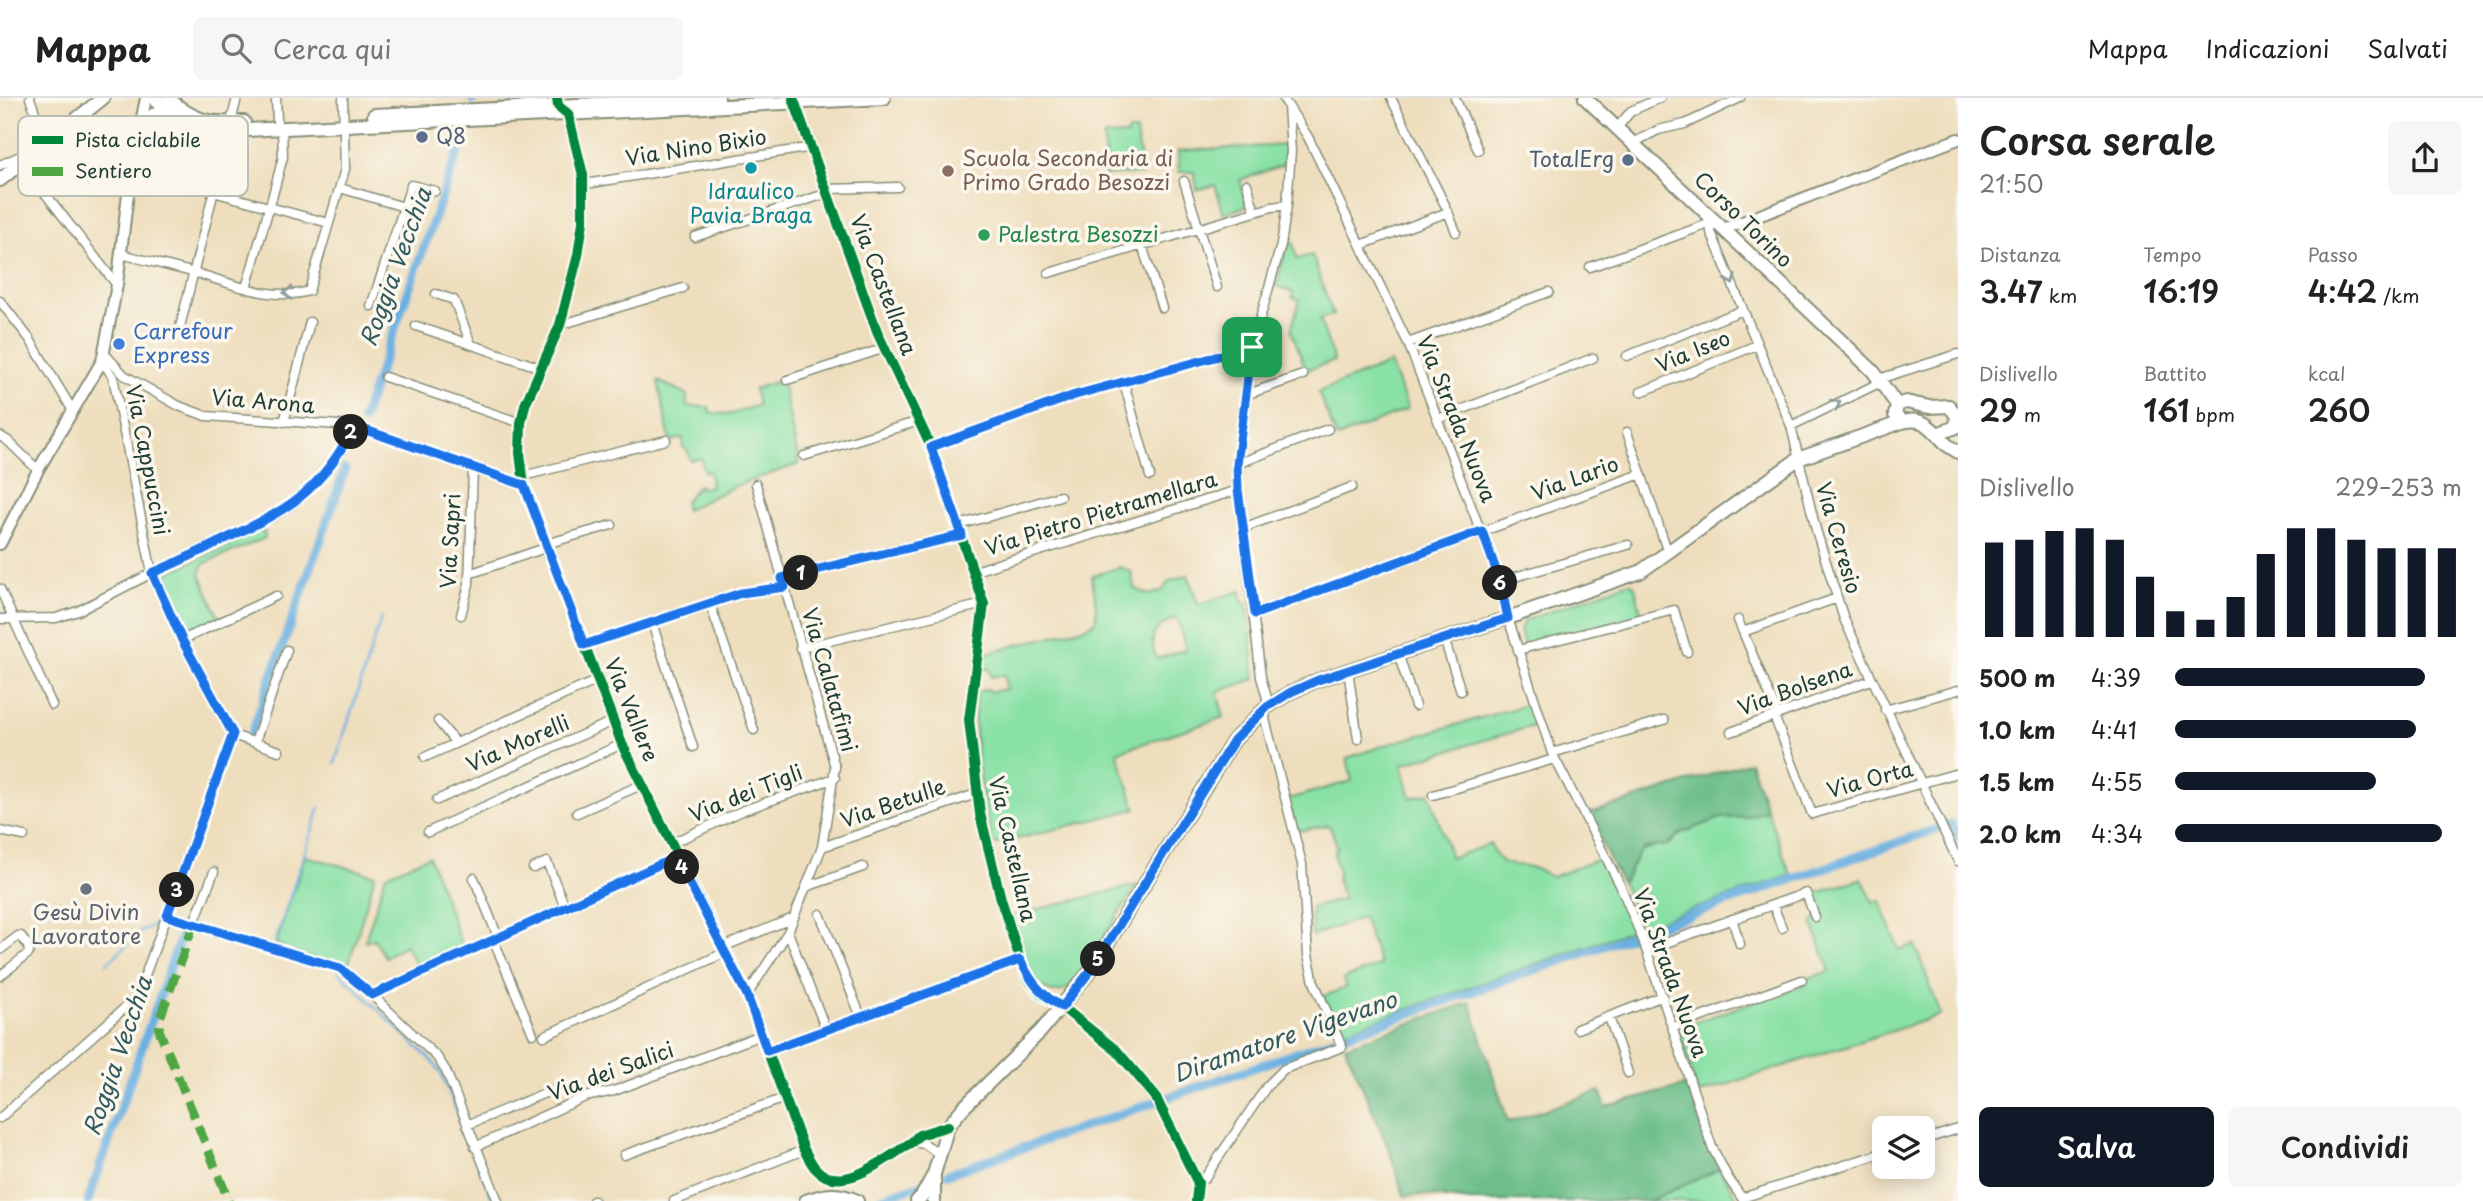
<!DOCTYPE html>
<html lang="it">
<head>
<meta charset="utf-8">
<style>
  :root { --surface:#fff; --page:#f6f6f6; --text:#222; --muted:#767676; --line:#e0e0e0; --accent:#111827 }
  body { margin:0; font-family:"Playpen Sans",sans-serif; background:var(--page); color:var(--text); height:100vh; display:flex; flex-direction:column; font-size:26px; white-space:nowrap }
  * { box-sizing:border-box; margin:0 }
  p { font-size:23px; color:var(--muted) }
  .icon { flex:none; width:38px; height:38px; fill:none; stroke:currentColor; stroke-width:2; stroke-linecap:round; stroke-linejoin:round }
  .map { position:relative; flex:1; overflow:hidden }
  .details { display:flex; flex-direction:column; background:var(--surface); width:525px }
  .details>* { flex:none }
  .tools { position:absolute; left:1872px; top:1018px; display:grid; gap:14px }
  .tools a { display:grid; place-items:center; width:63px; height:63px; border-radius:10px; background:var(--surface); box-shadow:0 4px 18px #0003; font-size:35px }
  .pin { position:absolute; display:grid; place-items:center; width:60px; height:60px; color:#fff; margin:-30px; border-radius:14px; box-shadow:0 4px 10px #0006 }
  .km { position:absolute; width:35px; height:35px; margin:-18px; border-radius:50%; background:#222; color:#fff; font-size:19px; line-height:35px; text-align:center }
  .round { display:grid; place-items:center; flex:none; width:74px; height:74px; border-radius:10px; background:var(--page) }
  .summary { display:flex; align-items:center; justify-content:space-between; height:119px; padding:0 21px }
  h1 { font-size:38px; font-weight:600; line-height:52px }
  .metrics { display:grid; grid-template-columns:repeat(3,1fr); gap:10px; height:119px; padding:7px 21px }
  .metrics div { display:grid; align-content:center }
  .metrics b { font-size:30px; font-weight:600 }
  .metrics small { font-size:19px; font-weight:400 }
  .metrics p { font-size:19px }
  .chart { height:196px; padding:14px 21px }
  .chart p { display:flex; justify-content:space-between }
  .chart svg { width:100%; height:126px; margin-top:7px; stroke:var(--accent); stroke-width:6 }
  .primary-button { display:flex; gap:14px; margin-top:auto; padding:14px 21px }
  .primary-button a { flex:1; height:80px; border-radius:10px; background:var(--accent); color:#fff; font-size:28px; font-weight:600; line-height:80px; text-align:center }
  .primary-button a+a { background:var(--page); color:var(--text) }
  ul { padding:0 21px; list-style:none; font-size:23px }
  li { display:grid; grid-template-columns:112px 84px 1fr; align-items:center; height:52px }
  li i { height:18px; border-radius:9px; background:var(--accent) }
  header { display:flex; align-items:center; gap:42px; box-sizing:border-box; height:98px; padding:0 35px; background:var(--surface); border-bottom:2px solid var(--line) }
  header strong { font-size:33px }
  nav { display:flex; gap:38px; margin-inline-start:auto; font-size:24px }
  .search { width:490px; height:63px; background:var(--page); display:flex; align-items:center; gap:18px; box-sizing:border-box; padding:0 24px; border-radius:10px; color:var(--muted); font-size:26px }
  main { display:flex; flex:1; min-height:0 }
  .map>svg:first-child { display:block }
  .green { fill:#89e1a6; stroke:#548f6d; stroke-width:2; fill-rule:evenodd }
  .forest { fill:#6ebf8b; stroke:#467e60; stroke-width:2 }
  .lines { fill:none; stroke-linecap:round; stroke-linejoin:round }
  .stream { stroke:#6bb0e1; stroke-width:2.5 }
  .canal { stroke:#6bb0e1; stroke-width:9 }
  .minor-casing { stroke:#868e78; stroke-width:11 }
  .tertiary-casing { stroke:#868e78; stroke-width:14 }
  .secondary-casing { stroke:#868e78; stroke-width:16 }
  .minor { stroke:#fff; stroke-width:8 }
  .tertiary { stroke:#fff; stroke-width:10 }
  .secondary { stroke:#fff; stroke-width:12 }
  .quiet { stroke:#4fa644; stroke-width:9; stroke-dasharray:18 9; stroke-linecap:butt }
  .cycleway-casing { stroke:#fbf7ec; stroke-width:15 }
  .cycleway { stroke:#00873e; stroke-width:10 }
  .oneway { stroke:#8f9e9a }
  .route-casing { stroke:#fff; stroke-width:14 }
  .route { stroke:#1a73e8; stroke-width:9 }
  .service-dot { fill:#5c6f8a; stroke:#fbf7ec; stroke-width:2.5 }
  .culture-dot { fill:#0f9aa8; stroke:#fbf7ec; stroke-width:2.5 }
  .education-dot { fill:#8d6e63; stroke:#fbf7ec; stroke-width:2.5 }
  .leisure-dot { fill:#2e9e5b; stroke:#fbf7ec; stroke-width:2.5 }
  .shop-dot { fill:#3f7fe0; stroke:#fbf7ec; stroke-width:2.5 }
  .worship-dot { fill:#6b7280; stroke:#fbf7ec; stroke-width:2.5 }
  .labels { text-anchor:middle; stroke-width:7; stroke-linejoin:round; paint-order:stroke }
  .service-label { font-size:21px; fill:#4e5e75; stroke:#fbf7ec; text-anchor:start }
  .street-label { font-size:21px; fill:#1f3d34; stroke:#fbf7ec }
  .education-label { font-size:21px; fill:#785e54; stroke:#fbf7ec; text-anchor:start }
  .culture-label { font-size:21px; fill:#0d838f; stroke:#fbf7ec }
  .leisure-label { font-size:21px; fill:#27864d; stroke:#fbf7ec; text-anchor:start }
  .shop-label { font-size:21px; fill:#366cbe; stroke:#fbf7ec; text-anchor:start }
  .worship-label { font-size:21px; fill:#5b616d; stroke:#fbf7ec }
  .water-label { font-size:23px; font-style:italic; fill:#325a5f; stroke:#fbf7ec }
  .key { fill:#fbf7ec; stroke:#b9bfb5; stroke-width:2 }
  .key-label { font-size:19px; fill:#1f3d34 }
</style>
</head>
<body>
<header>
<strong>Mappa</strong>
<div class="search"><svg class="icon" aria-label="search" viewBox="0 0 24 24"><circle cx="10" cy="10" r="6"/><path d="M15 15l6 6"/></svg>Cerca qui</div>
<nav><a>Mappa</a><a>Indicazioni</a><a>Salvati</a></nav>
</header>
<main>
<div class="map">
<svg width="1958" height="1103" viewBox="0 0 1958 1103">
  <rect width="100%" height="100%" fill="#fbf7ec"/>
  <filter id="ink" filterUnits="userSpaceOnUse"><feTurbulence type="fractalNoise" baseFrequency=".0143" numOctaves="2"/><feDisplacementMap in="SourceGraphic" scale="14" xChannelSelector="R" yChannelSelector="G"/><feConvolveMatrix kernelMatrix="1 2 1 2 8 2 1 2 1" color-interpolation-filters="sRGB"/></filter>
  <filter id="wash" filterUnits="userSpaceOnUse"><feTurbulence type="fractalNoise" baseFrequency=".00686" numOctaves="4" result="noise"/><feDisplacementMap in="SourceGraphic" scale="28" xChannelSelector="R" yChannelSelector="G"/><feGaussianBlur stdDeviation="1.57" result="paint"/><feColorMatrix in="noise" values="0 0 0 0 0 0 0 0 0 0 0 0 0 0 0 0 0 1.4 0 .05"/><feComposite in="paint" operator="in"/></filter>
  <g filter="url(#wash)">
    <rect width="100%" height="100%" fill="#eedebd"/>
    <path class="green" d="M1128 33H1136C1137 49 1142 60 1142 76L1105 77 1104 38 1127 37Z
      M1286 47 1283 67 1240 82 1247 108 1224 116 1215 87 1197 92 1194 74H1179L1178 53Z
      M1293 145 1297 161 1312 157 1333 217 1320 221 1334 263 1306 272 1291 232 1300 202 1292 199 1293 194 1276 188 1287 146Z
      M1390 265 1408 311 1337 340 1318 294Z
      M782 282 799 366 735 388 686 412 684 404 699 387 700 390 711 388 709 373 704 374 701 360 690 362 688 353 683 349V340L670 343 658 283 687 296V308L709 309 710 315 732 316 758 307 754 291Z
      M264 431 265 440 203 466 200 476 219 520 185 535 165 487 168 475Z
      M1120 469 1131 474 1134 490 1149 497 1162 493 1169 483 1188 477 1198 506 1241 493 1242 503 1248 509 1255 581 1217 594 1224 619 1117 654 1136 711 993 747C982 698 971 645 976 594L988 591 991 594 1006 591 1004 577 991 579 989 571 980 570 982 556 1084 530C1086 529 1093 526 1094 524 1100 517 1092 488 1092 478ZM1177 520 1186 551 1157 561C1147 538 1154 528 1177 520Z
      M1627 485H1632L1635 489 1642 518 1525 550 1520 533 1524 523Z
      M1530 606 1537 627 1402 666 1411 700 1429 695 1451 760 1490 746C1504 777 1512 761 1536 771 1542 773 1546 777 1552 779L1601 760 1633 832 1339 935 1323 898 1346 890 1343 881 1380 867 1363 819 1312 838 1311 810 1344 801 1337 783 1338 774 1334 756 1337 748 1331 731 1328 727 1297 733 1288 701 1352 683 1347 660 1395 644Z
      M1766 710 1791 777 1642 829 1621 784C1629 779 1634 762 1640 753L1671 745 1681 735 1721 720 1746 719 1764 714Z
      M305 758 375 777 347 872 288 852 276 846Z
      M429 758 463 851 419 871 405 847 385 859 374 841 365 843 386 777Z
      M1862 780 1873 804 1880 802 1899 852 1915 847 1941 917 1698 996 1679 932 1682 928 1807 886 1806 881 1830 873 1812 824 1819 820 1811 797Z
      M1137 787 1074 886C1032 918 1021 844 1014 817Z
      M1720 1071 1739 1103H1649Z"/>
    <path class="forest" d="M1750 664 1766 710 1764 714 1746 719 1721 720 1681 735 1667 747 1644 750C1631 760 1633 776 1621 784L1587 716Z
      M1470 904 1508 1024 1600 993 1606 1009 1687 987 1720 1071 1649 1103H1471L1426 1097 1404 1098 1388 1049 1345 948Z"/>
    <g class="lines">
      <path class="stream" d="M335 665 381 520
        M171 827 191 828
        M275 844 320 709
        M107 865 143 832 159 825
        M338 873 433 964 441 975 493 1103"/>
      <path class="canal" d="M473 2 474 0
        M362 322 467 29
        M251 638C281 549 315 461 345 371
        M1951 726 1958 740
        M1645 833 1939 730
        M948 1076 1635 837
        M881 1100 920 1087
        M88 1103 185 827"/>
    </g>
  </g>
  <g filter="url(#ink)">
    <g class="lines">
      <defs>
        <path id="minor" d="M30 0 46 46
          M276 0 277 23
          M557 0 558 8 568 16 583 77V124L578 157 560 227 525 307 521 325 520 355 524 387 622 646 747 897 804 1052C808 1058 811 1066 816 1071 841 1099 889 1058 912 1044L919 1037 948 1028
          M1391 0 1445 107
          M1455 0 1478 52
          M794 3 878 236 931 349 984 506 969 622 980 716 1001 801 1020 862 1030 883 1042 897 1062 909 1117 953 1134 971 1155 998 1198 1085 1197 1100
          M1288 8 1308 39 1408 245 1500 483 1508 520 1552 655 1620 787 1643 842 1712 1049 1728 1080 1744 1103
          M1617 30 1631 13 1660 0
          M1633 45 1658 32 1685 26 1740 0
          M22 66 117 187
          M0 67 18 59 30 58
          M1184 83 1217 189
          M585 86 812 49
          M1247 86 1255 114
          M340 90 404 109 371 208
          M827 91 898 89
          M213 94 329 125
          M271 104 283 59 282 30
          M404 109 411 87 435 93
          M1710 118 1711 134 1791 328 1816 432 1844 521 1958 763
          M695 139 828 95
          M1142 147 1162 210
          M1361 147 1448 114 1456 134
          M121 156C146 162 171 169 196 175 230 185 273 204 309 193L345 71 343 0
          M1590 169 1711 125
          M1049 175 1272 109 1287 107
          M246 190 269 110
          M436 196 454 202 471 246
          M0 203 29 240 73 313
          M560 227 683 190
          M416 228 541 270
          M180 229 237 0
          M1408 245 1549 194
          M104 255 124 277 179 308 206 318 354 328 524 387
          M1627 258 1743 212
          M385 279 521 325
          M1885 279 1958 256
          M787 282 885 250
          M1124 285 1150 378
          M1641 294 1757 247
          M1245 297 1303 277
          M1438 321 1593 260
          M284 324 310 224
          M1791 328 1881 284
          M1627 334 1668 455
          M0 338 8 343 38 372
          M931 349 1075 297 1252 249
          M804 358 919 323
          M1237 366 1328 331
          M523 378 666 342
          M959 427 1060 398
          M1243 430 1352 389
          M546 446 612 427
          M975 473 1238 392
          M469 476 548 449
          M782 480 962 437
          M1500 483 1628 447
          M0 491 52 607
          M710 506 754 632
          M1255 516 1641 376
          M461 517 469 486 473 371
          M0 521 56 520 78 513 152 475 272 419 294 405 318 383 339 357 354 328
          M1738 522 1743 534
          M652 525 693 649
          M1444 541 1461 593
          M182 542 276 498
          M584 547 741 495 785 489
          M800 550 984 506
          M1518 552 1674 512 1687 554
          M1398 555 1415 608
          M1348 572 1358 641
          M1775 610 1743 534 1837 500
          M1885 612 1958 592
          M1774 618 1812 716 1958 675
          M438 623 456 645
          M1731 634 1871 582
          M233 637 279 653
          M255 644 287 552
          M1552 655 1664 622
          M425 659 598 582
          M1433 697 1554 661
          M437 702 613 623
          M577 715 641 687
          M0 733 24 738
          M428 734 622 646
          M670 746 744 712 835 680
          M822 749 976 696
          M533 770 547 764 565 809
          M474 780 498 839
          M806 789 863 769
          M1773 807 1782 830
          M820 816 861 919
          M167 818 340 870 372 897 437 959 446 973 498 1103
          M1732 821 1740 846
          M194 825 214 774
          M788 834 826 932
          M493 841 533 936
          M723 849 793 820
          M0 852 18 838H21L28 848 29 855 0 878
          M1646 852 1806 795 1815 819
          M372 897 676 759
          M747 897 788 834 822 749 835 669 756 386
          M1609 919 1628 975
          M1674 929 1802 882
          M1577 931 1663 898
          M544 938 726 854
          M767 953 1020 862
          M0 1020 137 899 233 637 182 542 152 475 113 279 102 263
          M467 1027 550 993
          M1923 1042 1958 1031
          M912 1044 925 1046 939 1056
          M475 1049 585 999 614 993 761 937
          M624 1057 785 1000
          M1198 1085 1204 1081 1267 988 1284 971 1342 949 1314 884 1308 857 1302 766 1265 621 1267 600 1261 579 1238 392 1237 366 1252 249 1281 147 1287 107 1291 53 1288 8 1283 0
          M1742 1100 1885 1054
          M593 1103H594
          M674 1103 804 1052"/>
        <path id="tertiary" d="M142 24 153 16 167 13
          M1724 131 1958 41
          M0 446 38 372 102 263 117 187 130 79 146 0"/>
        <path id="secondary" d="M154 0C174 23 198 32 228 33L884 0
          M168 0C194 24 210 26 244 24
          M1585 0 1873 273 1897 307
          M374 17 718 0
          M0 82 103 0
          M1906 304 1929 309 1949 308 1957 318 1956 329 1937 336C1926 324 1918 320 1902 324L1895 317 1897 307Z
          M1937 336 1947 347 1958 354
          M806 1103C825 1096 838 1094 857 1103
          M917 1103 922 1098 934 1076 948 1028 963 1010 1041 933 1091 872 1234 642 1267 609 1291 594 1318 582 1508 520 1640 474 1798 361 1902 324
          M934 1103V1080"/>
      </defs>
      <use href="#minor" class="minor-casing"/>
      <use href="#tertiary" class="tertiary-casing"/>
      <use href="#secondary" class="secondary-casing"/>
      <use href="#minor" class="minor"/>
      <use href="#tertiary" class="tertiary"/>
      <use href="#secondary" class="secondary"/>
      <path class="quiet" d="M194 825 160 920 159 932 229 1103"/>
      <defs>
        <path id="cycleway" d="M557 0 558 8 568 16 583 77V124L578 157 560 227 525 307 521 325 520 355 524 387 622 646 747 897 804 1052C808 1058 811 1066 816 1071 841 1099 889 1058 912 1044L919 1037 948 1028
          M793 0 878 236 931 349 984 506 969 622 980 716 1001 801 1020 862 1030 883 1042 897 1062 909 1117 953 1155 998 1198 1085 1196 1103"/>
      </defs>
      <use href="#cycleway" class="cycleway-casing"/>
      <use href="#cycleway" class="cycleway"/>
    </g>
    <defs><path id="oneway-chevron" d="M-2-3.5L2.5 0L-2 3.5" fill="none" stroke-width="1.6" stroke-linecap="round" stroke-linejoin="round" transform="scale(1.75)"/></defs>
    <g class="oneway">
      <use href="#oneway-chevron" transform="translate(1731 182) rotate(68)"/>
      <use href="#oneway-chevron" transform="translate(288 195) rotate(-178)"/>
      <use href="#oneway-chevron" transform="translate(1836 306) rotate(-26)"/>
    </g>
  </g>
  <g class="lines" filter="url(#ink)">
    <defs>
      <path id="route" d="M1252 249 1237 366 1238 392 1255 516 1482 433 1500 483 1508 520 1318 582 1291 594 1267 609 1234 642 1091 872 1062 909C1039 895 1032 885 1020 862L767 953 747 897 676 759 372 897 340 870 167 818 233 636 182 542 152 475C175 466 198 454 221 443 287 412 320 396 354 328L524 387 584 547 741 495 785 489 782 480 962 437 931 349 1075 297Z"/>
    </defs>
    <use href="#route" class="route-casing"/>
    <use href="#route" class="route"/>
  </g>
  <g class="service-dot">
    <circle cx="422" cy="39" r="7"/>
    <circle cx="1628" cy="62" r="7"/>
  </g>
  <circle class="culture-dot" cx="751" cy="70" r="7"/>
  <circle class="education-dot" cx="948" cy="73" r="7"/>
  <circle class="leisure-dot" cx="984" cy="137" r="7"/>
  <circle class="shop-dot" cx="119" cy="246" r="7"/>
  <circle class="worship-dot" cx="86" cy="791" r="7"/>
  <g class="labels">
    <g class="service-label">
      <text x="436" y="46">Q8</text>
      <text x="1614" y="69" text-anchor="end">TotalErg</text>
    </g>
    <g class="street-label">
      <text transform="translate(696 50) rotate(-9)" y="7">Via Nino Bixio</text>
      <text transform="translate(1743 122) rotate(44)" y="7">Corso Torino</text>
      <text transform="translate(883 187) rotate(69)" y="7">Via Castellana</text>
      <text transform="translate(1693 254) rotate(-22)" y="7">Via Iseo</text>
      <text transform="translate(263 304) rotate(5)" y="7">Via Arona</text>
      <text transform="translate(1456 321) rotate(68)" y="7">Via Strada Nuova</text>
      <text transform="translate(147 362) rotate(79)" y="7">Via Cappuccini</text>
      <text transform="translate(1575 381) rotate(-20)" y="7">Via Lario</text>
      <text transform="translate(1101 416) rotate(-17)" y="7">Via Pietro Pietramellara</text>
      <text transform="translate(1838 440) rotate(74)" y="7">Via Ceresio</text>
      <text transform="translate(451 443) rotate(-87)" y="7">Via Sapri</text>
      <text transform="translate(829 582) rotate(74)" y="7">Via Calatafimi</text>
      <text transform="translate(1795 591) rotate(-20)" y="7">Via Bolsena</text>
      <text transform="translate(631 612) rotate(68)" y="7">Via Vallere</text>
      <text transform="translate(518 646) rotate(-24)" y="7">Via Morelli</text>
      <text transform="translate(1870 682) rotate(-15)" y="7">Via Orta</text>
      <text transform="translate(746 696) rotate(-22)" y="7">Via dei Tigli</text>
      <text transform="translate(893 706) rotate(-19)" y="7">Via Betulle</text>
      <text transform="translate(1012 751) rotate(77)" y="7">Via Castellana</text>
      <text transform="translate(1670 875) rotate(70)" y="7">Via Strada Nuova</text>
      <text transform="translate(611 974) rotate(-20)" y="7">Via dei Salici</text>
    </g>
    <g class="education-label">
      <text x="962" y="68">Scuola Secondaria di<tspan x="962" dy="24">Primo Grado Besozzi</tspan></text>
    </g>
    <g class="culture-label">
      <text x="751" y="101">Idraulico<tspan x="751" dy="24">Pavia Braga</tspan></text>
    </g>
    <g class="leisure-label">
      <text x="998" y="144">Palestra Besozzi</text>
    </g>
    <g class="shop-label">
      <text x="133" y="241">Carrefour<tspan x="133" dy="24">Express</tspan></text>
    </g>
    <g class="worship-label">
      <text x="86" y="822">Gesù Divin<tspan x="86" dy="24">Lavoratore</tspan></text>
    </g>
    <g class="water-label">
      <text transform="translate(396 169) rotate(-70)" y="8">Roggia Vecchia</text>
      <text transform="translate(1285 939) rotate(-19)" y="8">Diramatore Vigevano</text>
      <text transform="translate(118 958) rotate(-71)" y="8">Roggia Vecchia</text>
    </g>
  </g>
  <rect x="18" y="18" width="230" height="80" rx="10" class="key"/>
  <rect x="32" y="38" width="31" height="8" fill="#00873e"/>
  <rect x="32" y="69" width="31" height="9" fill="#4fa644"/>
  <g class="key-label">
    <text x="75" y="49">Pista ciclabile</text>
    <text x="75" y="80">Sentiero</text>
  </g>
</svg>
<div class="tools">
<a><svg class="icon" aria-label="layers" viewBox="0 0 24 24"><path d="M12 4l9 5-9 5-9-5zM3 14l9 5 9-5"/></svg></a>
</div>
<div class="pin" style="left:1252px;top:249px;background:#1e9e55"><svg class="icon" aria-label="arrive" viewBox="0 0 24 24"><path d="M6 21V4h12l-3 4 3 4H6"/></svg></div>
<b class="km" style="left:801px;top:475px">1</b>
<b class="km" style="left:351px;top:334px">2</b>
<b class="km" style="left:177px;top:792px">3</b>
<b class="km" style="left:682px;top:769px">4</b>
<b class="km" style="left:1098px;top:861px">5</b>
<b class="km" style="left:1500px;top:485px">6</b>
</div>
<section class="details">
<div class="summary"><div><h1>Corsa serale</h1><p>21:50</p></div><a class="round"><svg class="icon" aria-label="share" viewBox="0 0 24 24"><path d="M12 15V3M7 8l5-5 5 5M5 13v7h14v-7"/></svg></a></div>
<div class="metrics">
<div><p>Distanza</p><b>3.47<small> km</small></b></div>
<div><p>Tempo</p><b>16:19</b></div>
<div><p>Passo</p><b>4:42<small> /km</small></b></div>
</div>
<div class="metrics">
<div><p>Dislivello</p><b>29<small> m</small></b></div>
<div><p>Battito</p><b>161<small> bpm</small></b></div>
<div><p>kcal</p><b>260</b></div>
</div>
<div class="chart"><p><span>Dislivello</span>229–253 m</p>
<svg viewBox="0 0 160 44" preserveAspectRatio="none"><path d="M5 44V11M15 44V10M25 44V7M35 44V6M45 44V10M55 44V23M65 44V35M75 44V38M85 44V30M95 44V15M105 44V6M115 44V6M125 44V10M135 44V13M145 44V13M155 44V13"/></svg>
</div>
<ul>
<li><b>500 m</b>4:39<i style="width:87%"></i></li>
<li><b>1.0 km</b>4:41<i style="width:84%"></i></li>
<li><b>1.5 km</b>4:55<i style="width:70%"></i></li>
<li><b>2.0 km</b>4:34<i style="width:93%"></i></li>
</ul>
<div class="primary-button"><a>Salva</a><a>Condividi</a></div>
</section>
</main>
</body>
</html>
